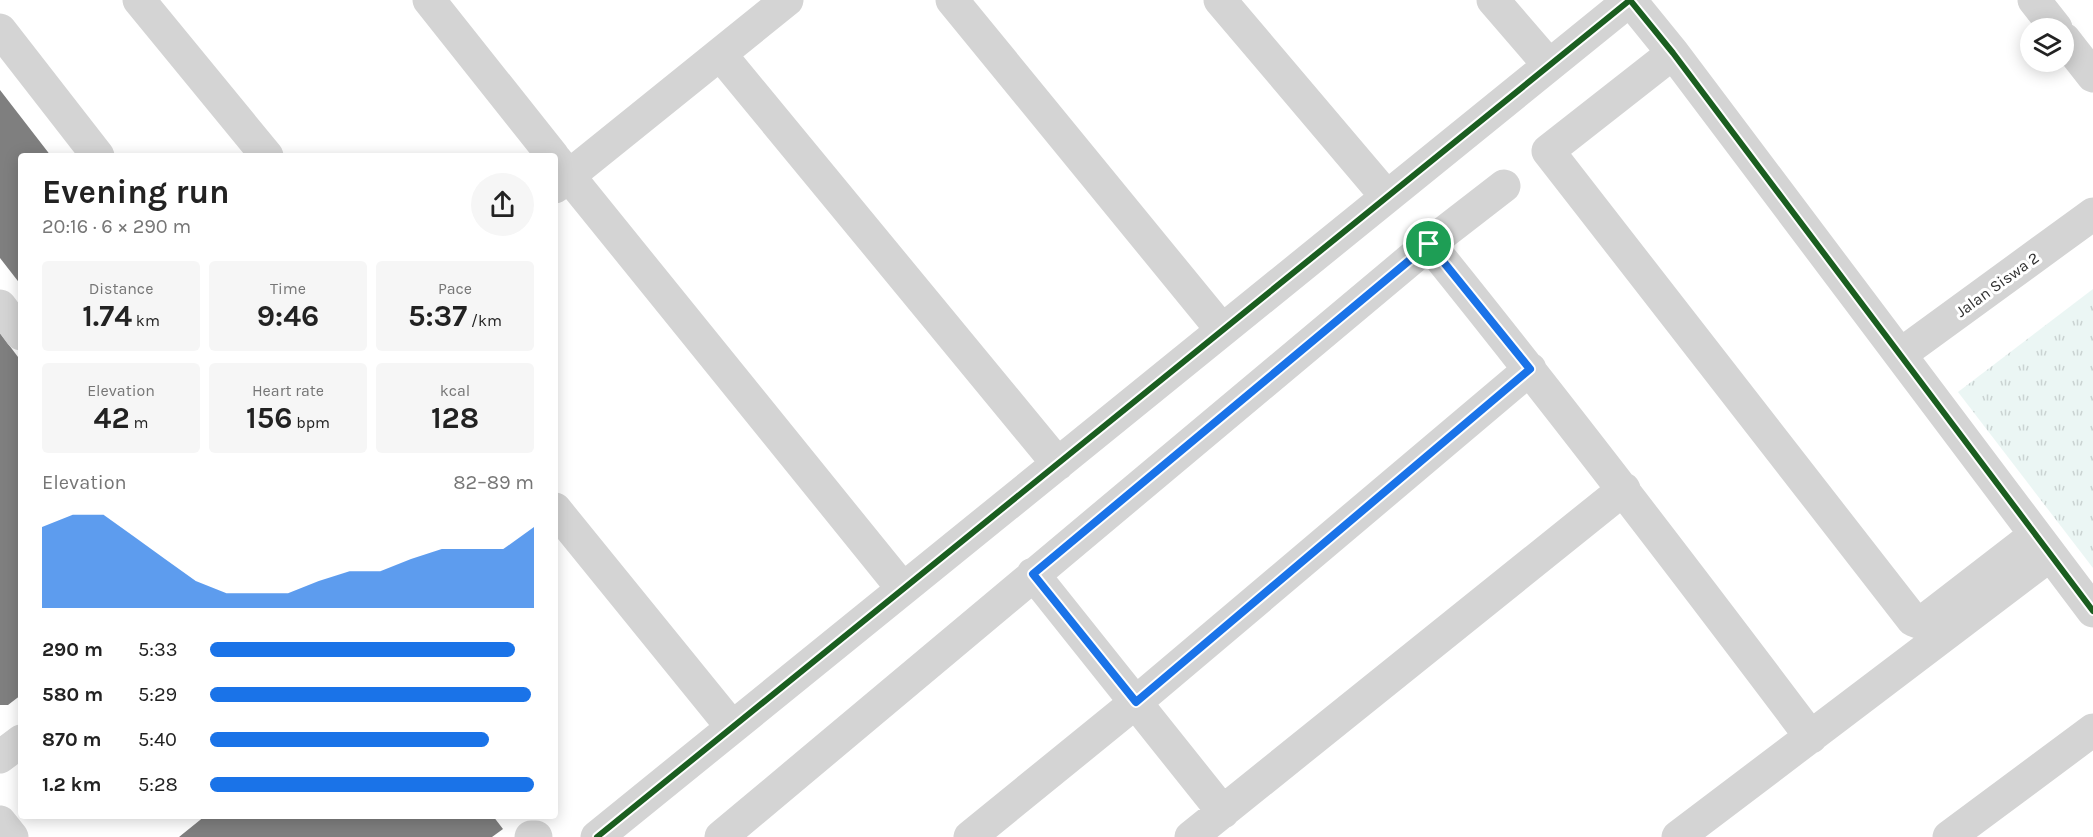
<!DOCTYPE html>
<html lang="en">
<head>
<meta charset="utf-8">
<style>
  :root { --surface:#fff; --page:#f6f6f6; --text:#222; --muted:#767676; --accent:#1a73e8 }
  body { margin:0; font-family:Karla,sans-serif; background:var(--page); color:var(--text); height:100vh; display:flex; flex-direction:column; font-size:22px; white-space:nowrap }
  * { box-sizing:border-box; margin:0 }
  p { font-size:20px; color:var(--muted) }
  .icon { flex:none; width:33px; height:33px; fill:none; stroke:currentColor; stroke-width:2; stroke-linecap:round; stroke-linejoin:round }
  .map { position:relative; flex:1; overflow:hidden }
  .sheet { position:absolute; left:18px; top:153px; width:540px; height:666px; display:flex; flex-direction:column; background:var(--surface); border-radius:6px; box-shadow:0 3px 15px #0003 }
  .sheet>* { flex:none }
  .tools { position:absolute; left:2020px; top:18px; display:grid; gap:12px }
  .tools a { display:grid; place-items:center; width:54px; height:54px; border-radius:50%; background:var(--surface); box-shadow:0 3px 15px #0003; font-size:30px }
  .pin { position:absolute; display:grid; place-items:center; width:51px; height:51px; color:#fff; margin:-26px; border:3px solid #fff; border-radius:50%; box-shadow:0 2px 6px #0007 }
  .round { display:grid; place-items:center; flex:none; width:63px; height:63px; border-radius:32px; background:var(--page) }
  .head { display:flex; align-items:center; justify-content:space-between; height:102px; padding:0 24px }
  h1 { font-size:33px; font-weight:700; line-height:45px }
  .metrics { display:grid; grid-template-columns:repeat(3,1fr); gap:9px; height:102px; padding:6px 24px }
  .metrics div { display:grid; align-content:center; border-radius:6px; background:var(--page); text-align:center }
  .metrics b { font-size:30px; font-weight:700 }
  .metrics small { font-size:16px; font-weight:400 }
  .metrics p { font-size:16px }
  .chart { height:168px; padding:12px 24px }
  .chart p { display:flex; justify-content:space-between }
  .chart svg { width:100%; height:108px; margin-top:6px; fill:var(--accent); opacity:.7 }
  ul { padding:0 24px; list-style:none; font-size:20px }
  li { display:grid; grid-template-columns:96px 72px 1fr; align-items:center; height:45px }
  li i { height:15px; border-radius:8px; background:var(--accent) }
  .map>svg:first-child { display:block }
  .park { fill:url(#park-tufts) }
  .building { fill:#7f7f7f }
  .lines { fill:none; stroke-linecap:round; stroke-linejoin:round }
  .minor { stroke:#d4d4d4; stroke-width:33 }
  .cycleway-casing { stroke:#fff; stroke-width:10 }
  .cycleway { stroke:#1b5e20; stroke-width:6 }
  .route-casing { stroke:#fff; stroke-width:12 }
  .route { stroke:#1a73e8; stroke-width:8 }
  .labels { text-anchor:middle; stroke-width:6; stroke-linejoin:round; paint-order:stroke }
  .street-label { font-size:16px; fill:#2f2f2f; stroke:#fff }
</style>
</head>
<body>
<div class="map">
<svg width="2093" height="837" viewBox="0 0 2093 837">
  <defs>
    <pattern id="park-tufts" width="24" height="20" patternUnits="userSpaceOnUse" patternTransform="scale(1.5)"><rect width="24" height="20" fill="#ebf6f4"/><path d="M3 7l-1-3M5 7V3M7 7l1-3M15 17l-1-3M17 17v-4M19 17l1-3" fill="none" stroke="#cad3d2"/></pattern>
  </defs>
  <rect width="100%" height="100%" fill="#fff"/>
  <path class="park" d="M2093 289V568L1958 392Z"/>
  <path class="building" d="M0 90 51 156H21V285L0 258Z
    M0 333 21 361V695L8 705H0Z
    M205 816H493L503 829 492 837H179Z"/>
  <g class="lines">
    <path class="minor" d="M139 0 267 156
      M429 0 553 156
      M952 0 1222 330
      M1220 0 1387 197
      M1493 0 1549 65
      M1630 0 1673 53 2093 611
      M2034 0 2056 28
      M0 30 98 156
      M2064 39 2093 76
      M1673 53 1548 151 1913 620 1921 623 2035 535
      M720 54 1058 464
      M555 159 903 589
      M555 187 787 0
      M1429 244C1560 406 1686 571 1811 737
      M0 306 21 334
      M1901 354 2093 214
      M555 509 732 727
      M1033 574 1223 812
      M0 757 21 741
      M0 822 12 837
      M531 837H536
      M597 837 1630 0
      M721 837 1429 244 1504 186
      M970 837 1136 702 1530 369
      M1191 837 1624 489
      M1678 837 2050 555
      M1949 837 2093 730"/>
    <defs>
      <path id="cycleway" d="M1630 0 1673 53 2093 611
        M597 837 1630 0"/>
    </defs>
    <use href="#cycleway" class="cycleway-casing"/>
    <use href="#cycleway" class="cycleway"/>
  </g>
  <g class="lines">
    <defs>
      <path id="route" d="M1429 244 1530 369 1136 702 1033 574Z"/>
    </defs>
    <use href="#route" class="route-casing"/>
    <use href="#route" class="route"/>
  </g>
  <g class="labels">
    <g class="street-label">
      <text transform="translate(1997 284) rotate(-36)" y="6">Jalan Siswa 2</text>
    </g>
  </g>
</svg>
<div class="tools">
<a><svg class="icon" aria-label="layers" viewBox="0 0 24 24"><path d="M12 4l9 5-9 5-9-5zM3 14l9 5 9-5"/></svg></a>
</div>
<div class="pin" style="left:1429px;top:244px;background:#1e9e55"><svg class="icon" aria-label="arrive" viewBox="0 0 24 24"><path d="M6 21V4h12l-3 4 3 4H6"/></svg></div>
<section class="sheet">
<div class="head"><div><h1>Evening run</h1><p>20:16 · 6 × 290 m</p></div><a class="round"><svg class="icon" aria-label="share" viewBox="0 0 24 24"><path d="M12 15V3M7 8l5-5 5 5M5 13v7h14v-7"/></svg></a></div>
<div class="metrics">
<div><p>Distance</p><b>1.74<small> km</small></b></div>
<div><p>Time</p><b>9:46</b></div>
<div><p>Pace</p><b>5:37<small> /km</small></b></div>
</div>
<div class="metrics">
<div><p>Elevation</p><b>42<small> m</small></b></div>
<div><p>Heart rate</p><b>156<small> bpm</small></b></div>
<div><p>kcal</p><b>128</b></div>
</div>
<div class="chart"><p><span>Elevation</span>82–89 m</p>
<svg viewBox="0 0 160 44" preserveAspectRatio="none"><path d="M0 44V11L10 6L20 6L30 15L40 24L50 33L60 38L70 38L80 38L90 33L100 29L110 29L120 24L130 20L140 20L150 20L160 11V44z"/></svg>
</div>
<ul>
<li><b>290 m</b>5:33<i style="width:94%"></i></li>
<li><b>580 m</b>5:29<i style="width:99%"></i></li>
<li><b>870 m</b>5:40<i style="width:86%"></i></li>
<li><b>1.2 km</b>5:28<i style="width:100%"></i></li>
</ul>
</section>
</div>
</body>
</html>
